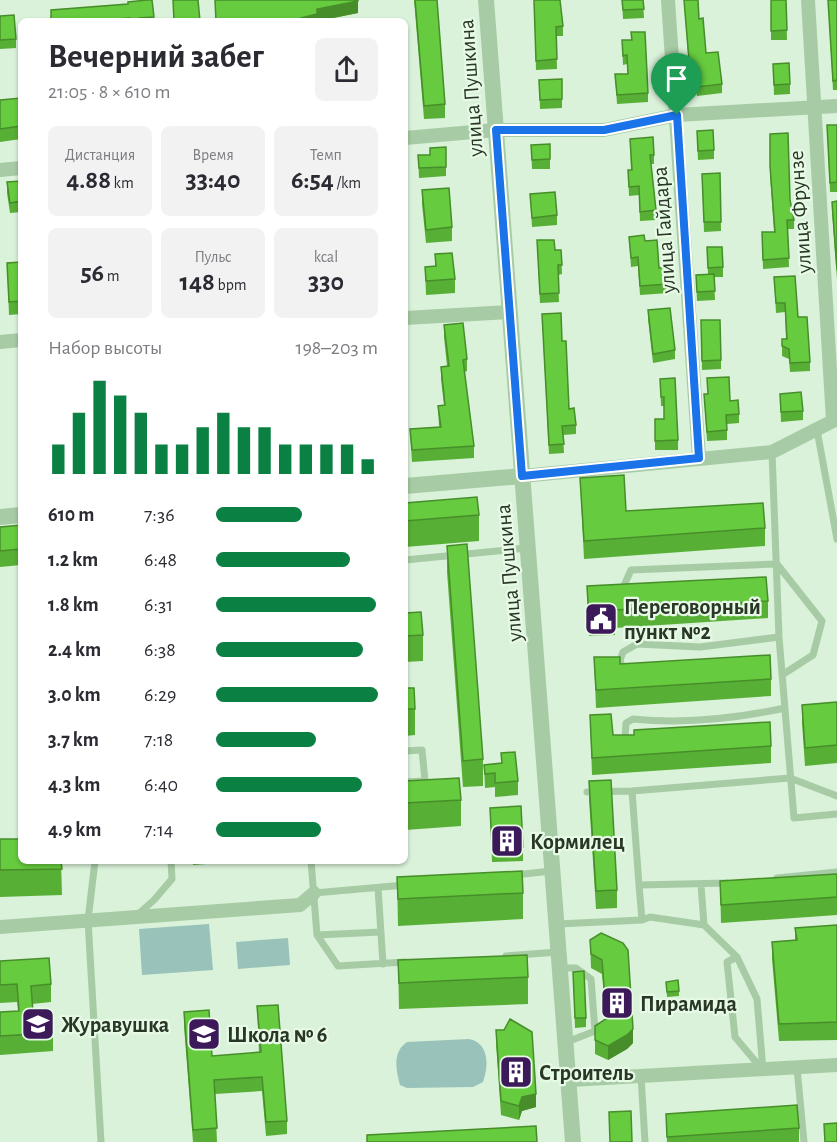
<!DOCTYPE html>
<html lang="ru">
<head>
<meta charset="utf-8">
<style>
  :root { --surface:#fff; --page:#f2f2f3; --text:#2b2b33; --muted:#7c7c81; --accent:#0b8043 }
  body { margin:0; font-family:"Alegreya Sans",sans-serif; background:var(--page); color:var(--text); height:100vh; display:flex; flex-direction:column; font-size:22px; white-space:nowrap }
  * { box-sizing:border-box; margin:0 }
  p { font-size:20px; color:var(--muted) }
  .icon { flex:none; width:33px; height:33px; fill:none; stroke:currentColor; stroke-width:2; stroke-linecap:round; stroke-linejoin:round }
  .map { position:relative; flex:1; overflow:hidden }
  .drawer { position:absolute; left:18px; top:18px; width:390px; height:846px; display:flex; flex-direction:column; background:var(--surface); border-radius:9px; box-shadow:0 2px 4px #0004 }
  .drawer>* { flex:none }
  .pin { position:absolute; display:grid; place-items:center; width:51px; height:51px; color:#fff; margin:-62px -26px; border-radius:50% 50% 50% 0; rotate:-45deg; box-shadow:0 0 6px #0007 }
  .pin .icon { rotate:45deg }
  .round { display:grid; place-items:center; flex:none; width:63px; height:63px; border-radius:9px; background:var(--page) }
  .headline { display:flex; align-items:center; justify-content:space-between; height:102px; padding:0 30px }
  h1 { font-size:33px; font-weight:700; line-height:45px }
  .metrics { display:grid; grid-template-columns:repeat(3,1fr); gap:9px; height:102px; padding:6px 30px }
  .metrics div { display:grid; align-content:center; border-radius:9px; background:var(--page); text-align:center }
  .metrics b { font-size:26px; font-weight:700 }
  .metrics small { font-size:16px; font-weight:400 }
  .metrics p { font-size:16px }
  .chart { height:168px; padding:12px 30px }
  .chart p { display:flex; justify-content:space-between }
  .chart svg { width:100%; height:108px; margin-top:6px; stroke:var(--accent); stroke-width:6 }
  ul { padding:0 30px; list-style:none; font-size:20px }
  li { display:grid; grid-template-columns:96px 72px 1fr; align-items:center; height:45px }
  li i { height:15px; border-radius:8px; background:var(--accent) }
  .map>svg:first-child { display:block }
  .green { fill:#99c2ba }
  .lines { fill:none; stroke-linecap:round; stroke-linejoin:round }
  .service { stroke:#a7cba5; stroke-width:7 }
  .minor { stroke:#a7cba5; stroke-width:14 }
  .tertiary { stroke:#a7cba5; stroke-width:16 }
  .wall { fill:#58af35 }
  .shaded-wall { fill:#478e2b }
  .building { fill:#66cb3e; stroke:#478e2b; stroke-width:1.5 }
  .route-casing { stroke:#fff; stroke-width:12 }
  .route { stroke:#1a73e8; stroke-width:8 }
  .labels { text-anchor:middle; stroke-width:4.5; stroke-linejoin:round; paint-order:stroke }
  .street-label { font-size:22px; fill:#2a3626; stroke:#e6fae6 }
  .poi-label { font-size:22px; font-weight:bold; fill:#2a3626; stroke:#e6fae6; text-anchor:start }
</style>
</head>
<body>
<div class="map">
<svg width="837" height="1142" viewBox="0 0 837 1142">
  <rect width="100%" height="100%" fill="#d9f2d9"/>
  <path class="green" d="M209 924 213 970 142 975 139 929Z
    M288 938 290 965 238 969 236 942Z
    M469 1039C489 1043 489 1065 483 1082L473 1087 407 1088 400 1085C396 1070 392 1052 407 1042Z"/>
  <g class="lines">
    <path class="service" d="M817 430 837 539
      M772 452 779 637 794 818 837 814
      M405 560 527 548
      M622 590 631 570 777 564 822 621 813 655 782 675
      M623 670 620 660 623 652 637 644 700 647 779 637
      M625 737 626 723 633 719C684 724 734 719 785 708
      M405 751 422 750 425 781 405 782
      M632 791 639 885
      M587 792 632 791 790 778 837 796
      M95 861 88 920 101 1142
      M311 861 317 935 338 966 405 962
      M515 875 551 871
      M777 878 837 872
      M701 885 704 925 737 957 757 999 763 1070
      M378 888 383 964
      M314 893 405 885
      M136 916 154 900 172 879 171 861
      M642 920 650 917 704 925
      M558 924 642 920 639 885 727 883
      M317 935 381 932
      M506 956 558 952
      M737 957 727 962 735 1037 761 1068
      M561 968H576L591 979 595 1031 567 1042
      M797 1068 804 1142
      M641 1076 645 1142"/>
    <path class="minor" d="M668 0 699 458
      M808 0 833 421
      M405 138 496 130H604L677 115 837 106
      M0 170 21 168
      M405 318 509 312
      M0 342 21 340
      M522 476 772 452 837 419
      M0 927 300 905 314 893
      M570 1080 837 1065"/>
    <path class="tertiary" d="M486 0 573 1142
      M405 486 522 476
      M0 517 21 515"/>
  </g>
  <path class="wall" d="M152 0 154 21H51L128 4Z
    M215 0 358 13 318 21H216Z
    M414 0H437L445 104V118L424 119Z
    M534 0 563 26V36H556L557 69 536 70Z
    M622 0H643L644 18 623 19Z
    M684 0H698L699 19 706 53 722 84V93L697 96 695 81H690Z
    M771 0H786L787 40H771Z
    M828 0H837V90H833Z
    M0 16 16 39V48L0 49Z
    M631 32 648 93V102L617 104 615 74H628L627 64 623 65 622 40H631Z
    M773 64 790 84V94L774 95Z
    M562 79V108L540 109 539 80Z
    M21 98V139L0 142V100Z
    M827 125H837V192H830Z
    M770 134 790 200 794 220V229H788L789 267 763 269 762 232H774L770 175Z
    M630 139 654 155V164H651L656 210V220L640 221 639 195 629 196 628 170H631Z
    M697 140 714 150V159L698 160Z
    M550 144V169H532L531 145Z
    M446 147V176L419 178 418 155H430Z
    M720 173 721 231 704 232 702 174Z
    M21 181V212L10 213 7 193V182Z
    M422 190 452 227V241L426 243 422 204Z
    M530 194 557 215V225L532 227Z
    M837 201V279L832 211V202Z
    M629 237 645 241 669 284V293L640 295 638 266 631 267Z
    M537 240 555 250H561L562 274 558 275 559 302 540 303Z
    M707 247 723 267V277H714L715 300 697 301 696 275 708 274Z
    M435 254 455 279V293L426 295 425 267 435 266Z
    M21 262V314L9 315 7 263Z
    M774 277 798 317 810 362V371L790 372 789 359 782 356V339H786L785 312 776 313Z
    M648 310 675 350V359L653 363 648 319Z
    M542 314 562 341 569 409 576 425V434L563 435 564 453 549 454Z
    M701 320 721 360V369L702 370Z
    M444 325 467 359V371L464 372 474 446V458L412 462 410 429 439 427 438 406 444 405 441 379V367L447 366 444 337Z
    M660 379 678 440V450H655V419H664V406H661Z
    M704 394H708L730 401 739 414V423L727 424V440L707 441Z
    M780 394 803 411V420L781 422Z
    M580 478 626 511 765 528V546L584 559Z
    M405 503 479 515V541L405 547Z
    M21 525V565L0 567V527Z
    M447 546 483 759V786L463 787 447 572Z
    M587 586 768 601V618L615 628V635L589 636Z
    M405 613 423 635V661L405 662Z
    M594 657 620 664 771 679V696L596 708Z
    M405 688 415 709V735L405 736Z
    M837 702V763L805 766 802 723V705Z
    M590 715 613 735 771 746V763L592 775Z
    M501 753 518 781V795L495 797V787L485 788 484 765 501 763Z
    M405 781 461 800V826L405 830Z
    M589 781 617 890V908L596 909 589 799Z
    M490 808 523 847V861L492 862Z
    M0 839 61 861 62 895 0 897Z
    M193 861H244L193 865Z
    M837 874V915L721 923 720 881Z
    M397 877 523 893V919L398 926Z
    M837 925V1040L779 1041 772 959V942L795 940V928Z
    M601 933 633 1043 627 1049 608 1060 595 1054V1026L606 1019 602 974 591 968 590 940Z
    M398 960 528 977V1004L399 1009Z
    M0 961 51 984V1002L32 1004 33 1012 53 1033V1051L0 1055V1012L18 1011 17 1002 0 1003Z
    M573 972 586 1018V1027L575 1028Z
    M666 982 679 991V996L667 997Z
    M257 1006 287 1121V1134L266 1136 262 1091 215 1094 217 1142H193L184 1026V1012L212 1056 259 1053Z
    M496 1030 536 1107 522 1111 519 1120 501 1115 496 1043Z
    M666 1114 799 1128V1142H667Z"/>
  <path class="shaded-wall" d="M358 1V13L318 21H297V19L317 9Z
    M633 1029V1043L627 1049 608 1060V1046Z
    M536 1094V1107L522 1111 519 1120V1106L522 1097Z"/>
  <path class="building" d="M147 0H152L154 17 139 18V21H130V18L102 20V21H51V10L128 4V2Z
    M173 0H198L200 21H174Z
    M215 0H358V1L317 9V14L297 19 274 21H216Z
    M415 0H437L445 104 424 106Z
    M534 0H560L563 26 556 27 557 59 536 61Z
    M622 0H643L644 9 623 10Z
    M684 0H698L699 19 703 18 706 53 718 52 722 84 697 87 695 71 690 72Z
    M771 0H786L787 30 771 31Z
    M828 0H837V80L833 81Z
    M14 15 16 39 0 40V16Z
    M631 32H645L648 93 617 95 615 74H628L627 55 623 56 622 40H632Z
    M789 63 790 84 774 85 773 64Z
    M562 79V99L540 100 539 80Z
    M21 98V126L0 129V100Z
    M827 125H837V182L830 183Z
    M713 130 714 150 698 151 697 131Z
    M788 133 790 200 794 220H787L789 258 763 260 762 232H775L770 166V134Z
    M653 137 654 155H650L656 210 640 212 639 186 629 187 628 170H632L630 139Z
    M550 144V159L532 160 531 145Z
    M446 147V167L419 168 418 155H430V148Z
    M720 173 721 222H704L702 174Z
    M21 181V201L10 203 7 182Z
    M449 188 452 227 426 230 422 190Z
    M555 192 557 215 532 218 530 194Z
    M837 201V270L832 202Z
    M644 235 645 241 657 240 659 268 668 267 669 284 640 286 638 257 631 258 629 237Z
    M537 240H554L555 250H561L562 265H558L559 293 540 294Z
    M707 247H722L723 267 708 268Z
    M452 253 455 279 426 281 425 267 436 266 435 254Z
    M21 262V301L9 302 7 263Z
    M714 274 715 291 697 292 696 275Z
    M795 276 798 317H807L810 362 790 363 789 349 782 346V339H787L785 303H776L774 277Z
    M670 308 675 350 653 354 648 310Z
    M561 313 562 341H566L569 409 574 408 576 425 562 426 564 444 549 445 542 314Z
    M701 320H720L721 360 702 361Z
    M463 323 467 359 463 360 474 446 412 450 410 429 441 427 438 406 445 405 441 367 449 366 444 325Z
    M729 377 730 401 738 400 739 414 726 415 727 430 707 432 704 394H708L707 378Z
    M675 378 678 440 655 441V419H664V397H661L660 379Z
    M801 392 803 411 781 412 780 394Z
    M624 475 626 511 763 503 765 528 584 541 580 478Z
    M477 497 479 515 405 521V503Z
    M21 525V549L0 551V527Z
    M467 544 483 759 463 761 447 546Z
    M766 577 768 601 615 610V618L589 619 587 586Z
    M421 612 423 635 405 636V613Z
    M770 655 771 679 596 690 594 657H620V664Z
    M405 688H414L415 709H405Z
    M837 702V745L805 748 802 705Z
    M611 714 613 735H634V730L770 722 771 746 592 758 590 715Z
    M515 752 518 781 495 783V773L485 774 484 765 502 763 501 753Z
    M459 778 461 800 405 803V781Z
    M611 780 617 890 596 891 589 781Z
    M521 806 523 847 492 848 490 808Z
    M0 839H21V861H61L62 869 0 870Z
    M522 871 523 893 398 899 397 877Z
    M837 874V897L721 905 720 881Z
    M837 925V1022L779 1024 772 942 797 940 795 928Z
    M601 933 623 943 628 950 633 1029 627 1035 608 1046 595 1040V1026L618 1011 606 1012 602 960 591 954 590 940Z
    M527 955 528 977 399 983 398 960Z
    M49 958 51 984 31 986 33 1012 51 1011 53 1033 0 1036V1012L19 1011 17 984 0 985V961Z
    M584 971 586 1018H575L573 972Z
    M678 980 679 991 667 992 666 982Z
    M278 1005 287 1121 266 1122 262 1077 214 1080 217 1128 193 1130 184 1012 209 1010 212 1056 261 1052 257 1006Z
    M510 1019 532 1032 536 1094 522 1097 519 1106 501 1101 496 1030H504Z
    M797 1105 799 1128 667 1137 666 1114Z
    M631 1111 632 1142H610L609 1112Z
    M837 1123V1142H825L824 1124Z
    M536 1126 537 1142H367V1135Z"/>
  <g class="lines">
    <defs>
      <path id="route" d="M677 115 699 458 522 476 496 130H604Z"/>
    </defs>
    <use href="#route" class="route-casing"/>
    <use href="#route" class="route"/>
  </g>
  <defs>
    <symbol id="civic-square" viewBox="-11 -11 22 22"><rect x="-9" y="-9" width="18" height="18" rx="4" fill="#3c1a59" stroke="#e6fae6"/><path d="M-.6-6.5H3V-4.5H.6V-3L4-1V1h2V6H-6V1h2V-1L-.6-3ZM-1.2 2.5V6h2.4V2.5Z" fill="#fff"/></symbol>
    <symbol id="building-square" viewBox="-11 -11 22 22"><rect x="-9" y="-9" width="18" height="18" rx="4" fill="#3c1a59" stroke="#e6fae6"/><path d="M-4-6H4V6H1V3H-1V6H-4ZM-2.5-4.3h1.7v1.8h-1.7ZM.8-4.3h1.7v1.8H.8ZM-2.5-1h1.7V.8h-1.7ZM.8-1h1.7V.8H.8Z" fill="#fff"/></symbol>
    <symbol id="school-square" viewBox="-11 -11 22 22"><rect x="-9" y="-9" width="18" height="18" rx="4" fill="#3c1a59" stroke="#e6fae6"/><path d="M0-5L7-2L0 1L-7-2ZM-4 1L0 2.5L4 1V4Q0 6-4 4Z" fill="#fff"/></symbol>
  </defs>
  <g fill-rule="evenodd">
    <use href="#civic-square" x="582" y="600" width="38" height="38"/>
    <use href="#building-square" x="488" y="822" width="38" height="38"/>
    <use href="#building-square" x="598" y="984" width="38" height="38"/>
    <use href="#school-square" x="19" y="1005" width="38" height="38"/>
    <use href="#school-square" x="185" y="1015" width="38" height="38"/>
    <use href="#building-square" x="497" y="1053" width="38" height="38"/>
  </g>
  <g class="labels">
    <g class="street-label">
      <text transform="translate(470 88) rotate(-94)" y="8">улица Пушкина</text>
      <text transform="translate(799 212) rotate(-94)" y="8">улица Фрунзе</text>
      <text transform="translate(663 230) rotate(-94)" y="8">улица Гайдара</text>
      <text transform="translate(508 573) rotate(-95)" y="8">улица Пушкина</text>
    </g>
    <g class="poi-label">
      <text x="624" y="614">Переговорный<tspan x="624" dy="25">пункт №2</tspan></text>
      <text x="530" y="849">Кормилец</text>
      <text x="640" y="1011">Пирамида</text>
      <text x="61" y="1032">Журавушка</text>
      <text x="227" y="1042">Школа № 6</text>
      <text x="539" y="1080">Строитель</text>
    </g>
  </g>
</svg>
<div class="pin" style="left:677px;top:115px;background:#1e9e55"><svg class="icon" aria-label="arrive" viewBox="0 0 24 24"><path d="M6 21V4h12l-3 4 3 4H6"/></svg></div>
<section class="drawer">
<div class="headline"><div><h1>Вечерний забег</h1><p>21:05 · 8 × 610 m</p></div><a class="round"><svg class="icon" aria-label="share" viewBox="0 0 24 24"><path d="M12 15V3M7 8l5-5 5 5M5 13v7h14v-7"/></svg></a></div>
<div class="metrics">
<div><p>Дистанция</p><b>4.88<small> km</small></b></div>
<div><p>Время</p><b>33:40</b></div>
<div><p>Темп</p><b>6:54<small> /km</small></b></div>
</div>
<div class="metrics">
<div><b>56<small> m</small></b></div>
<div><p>Пульс</p><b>148<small> bpm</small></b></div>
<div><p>kcal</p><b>330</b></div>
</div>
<div class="chart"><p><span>Набор высоты</span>198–203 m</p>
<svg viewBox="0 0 160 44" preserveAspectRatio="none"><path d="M5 44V32M15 44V19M25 44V6M35 44V12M45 44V19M55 44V32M65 44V32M75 44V25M85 44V19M95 44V25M105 44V25M115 44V32M125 44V32M135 44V32M145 44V32M155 44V38"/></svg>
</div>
<ul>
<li><b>610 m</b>7:36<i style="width:53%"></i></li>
<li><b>1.2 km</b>6:48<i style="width:83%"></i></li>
<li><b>1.8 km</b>6:31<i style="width:99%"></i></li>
<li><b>2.4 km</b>6:38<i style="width:91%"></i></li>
<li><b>3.0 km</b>6:29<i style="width:100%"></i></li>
<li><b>3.7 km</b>7:18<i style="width:62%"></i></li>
<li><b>4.3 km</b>6:40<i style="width:90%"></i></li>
<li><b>4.9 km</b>7:14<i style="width:65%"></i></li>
</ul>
</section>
</div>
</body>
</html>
